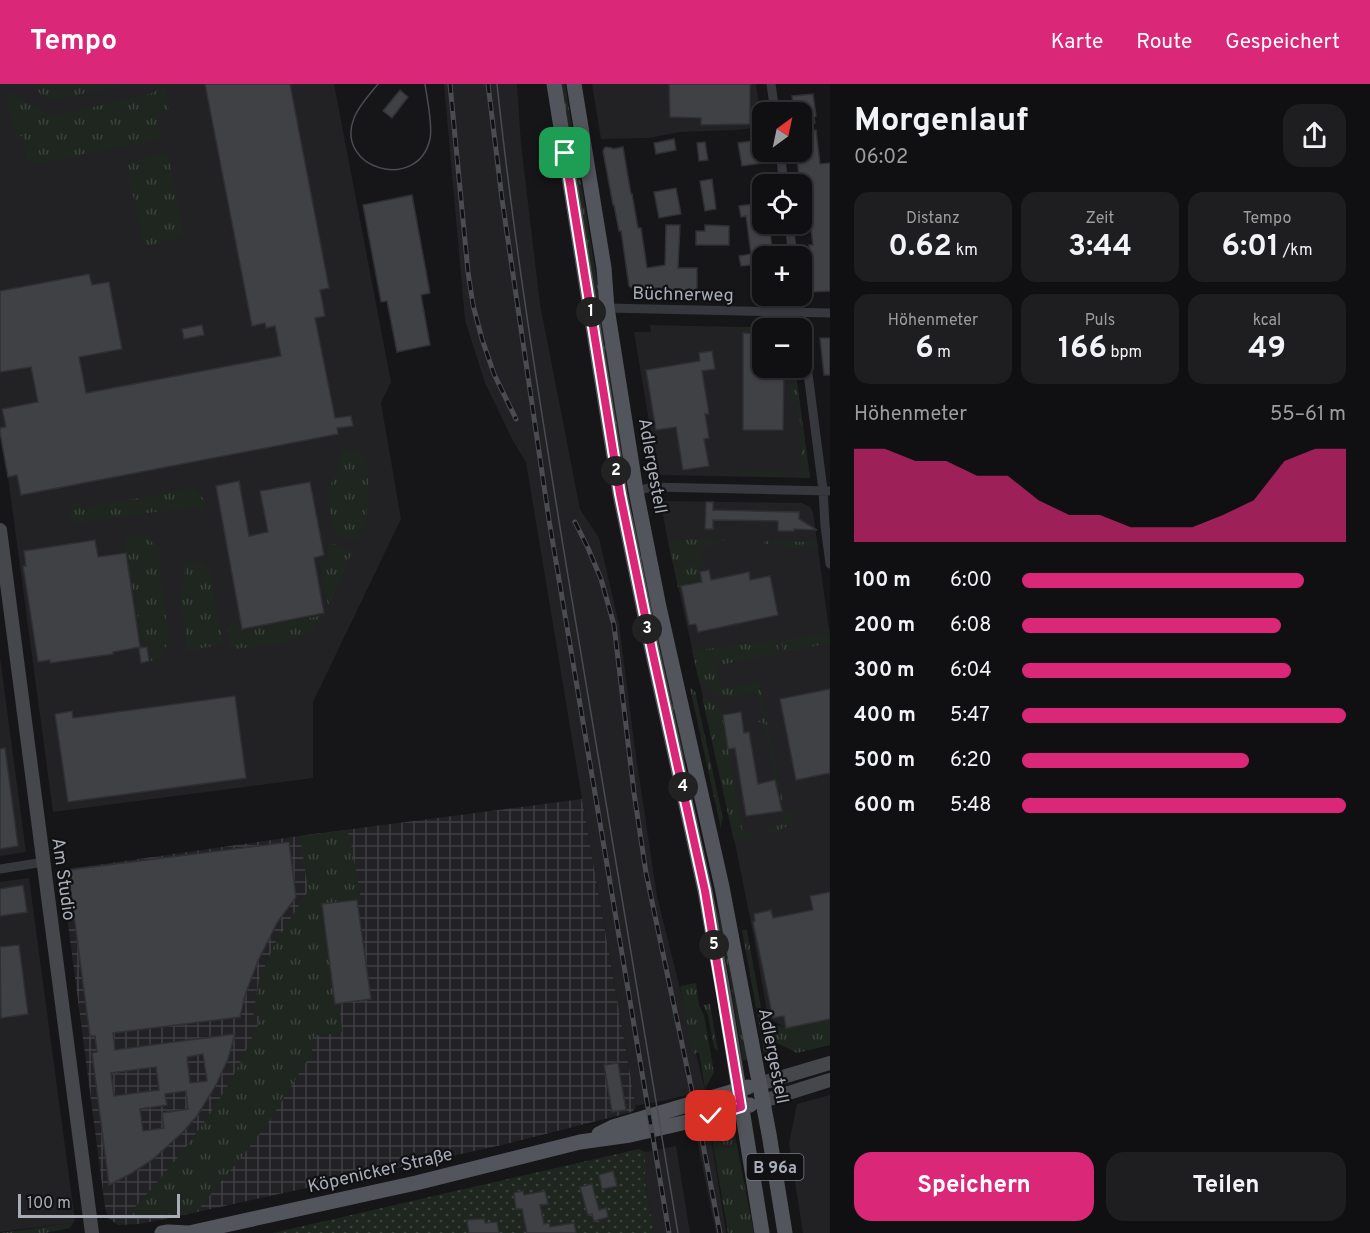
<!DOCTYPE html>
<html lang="de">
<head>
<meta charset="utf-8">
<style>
  :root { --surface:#101012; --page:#1e1e20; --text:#f1f3f6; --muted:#9c9d9f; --line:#303032; --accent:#db2777 }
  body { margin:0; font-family:Overpass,sans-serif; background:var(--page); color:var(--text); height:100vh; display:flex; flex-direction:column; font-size:22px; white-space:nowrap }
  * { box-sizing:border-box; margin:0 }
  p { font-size:20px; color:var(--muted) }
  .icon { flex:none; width:33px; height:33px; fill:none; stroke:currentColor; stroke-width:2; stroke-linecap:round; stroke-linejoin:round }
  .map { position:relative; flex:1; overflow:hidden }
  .sheet { display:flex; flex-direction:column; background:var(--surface); width:540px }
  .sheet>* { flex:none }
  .needle { width:39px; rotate:33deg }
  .tools { position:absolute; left:752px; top:18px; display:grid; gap:12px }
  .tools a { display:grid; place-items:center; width:60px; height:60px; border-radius:12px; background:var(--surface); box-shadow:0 2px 4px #0004,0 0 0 2px var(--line); font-size:30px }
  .scale { position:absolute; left:18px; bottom:15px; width:162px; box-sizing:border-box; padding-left:6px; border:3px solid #a8adb8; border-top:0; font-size:16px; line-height:21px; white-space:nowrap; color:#a8adb8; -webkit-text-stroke:4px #111113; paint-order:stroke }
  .pin { position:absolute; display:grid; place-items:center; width:51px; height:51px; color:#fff; margin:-26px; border-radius:12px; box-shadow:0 3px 9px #0006 }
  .km { position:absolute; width:30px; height:30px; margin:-15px; border-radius:50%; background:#222; color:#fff; font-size:16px; line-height:30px; text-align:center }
  .round { display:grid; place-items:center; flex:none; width:63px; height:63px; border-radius:18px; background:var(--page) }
  .overview { display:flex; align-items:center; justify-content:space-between; height:102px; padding:0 24px }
  h1 { font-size:33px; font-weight:700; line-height:45px }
  .metrics { display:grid; grid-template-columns:repeat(3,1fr); gap:9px; height:102px; padding:6px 24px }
  .metrics div { display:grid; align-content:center; border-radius:15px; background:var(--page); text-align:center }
  .metrics b { font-size:30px; font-weight:700 }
  .metrics small { font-size:16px; font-weight:400 }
  .metrics p { font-size:16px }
  .chart { height:168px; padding:12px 24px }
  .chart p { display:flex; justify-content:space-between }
  .chart svg { width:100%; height:108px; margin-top:6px; fill:var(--accent); opacity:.7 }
  .button { display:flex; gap:12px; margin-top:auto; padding:12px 24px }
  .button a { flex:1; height:69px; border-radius:18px; background:var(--accent); color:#fff; font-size:24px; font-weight:700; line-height:69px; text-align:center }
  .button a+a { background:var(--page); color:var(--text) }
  ul { padding:0 24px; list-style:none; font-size:20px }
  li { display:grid; grid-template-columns:96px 72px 1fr; align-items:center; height:45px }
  li i { height:15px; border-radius:8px; background:var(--accent) }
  header { display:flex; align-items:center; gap:36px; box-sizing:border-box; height:84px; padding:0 30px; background:var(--accent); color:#fff }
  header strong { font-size:28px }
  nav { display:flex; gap:33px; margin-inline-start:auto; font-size:21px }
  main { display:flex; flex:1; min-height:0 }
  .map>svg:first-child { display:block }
  .built { fill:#222225 }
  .industrial { fill:url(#industrial-grid) }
  .grass { fill:url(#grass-tufts) }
  .garden { fill:url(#garden-dots) }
  .building { fill:#404145; stroke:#303034; stroke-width:1.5; fill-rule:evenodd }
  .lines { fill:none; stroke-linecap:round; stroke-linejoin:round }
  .street { stroke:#37383d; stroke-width:9 }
  .secondary { stroke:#45474d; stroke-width:14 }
  .primary { stroke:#53555c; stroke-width:15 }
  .tram { stroke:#4a4c52; stroke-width:1.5 }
  .rail-casing { stroke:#4a4c52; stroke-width:5 }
  .rail { stroke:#111113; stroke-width:3; stroke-dasharray:9; stroke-linecap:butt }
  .route-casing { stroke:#fff; stroke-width:12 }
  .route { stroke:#db2777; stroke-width:8 }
  .labels { text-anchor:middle; stroke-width:4.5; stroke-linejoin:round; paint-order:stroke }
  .shield { fill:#111113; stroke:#7b7e86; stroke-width:1.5 }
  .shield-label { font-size:16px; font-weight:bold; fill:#a8adb8 }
  .street-label { font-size:18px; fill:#a8adb8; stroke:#111113 }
</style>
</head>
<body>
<header>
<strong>Tempo</strong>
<nav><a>Karte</a><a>Route</a><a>Gespeichert</a></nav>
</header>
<main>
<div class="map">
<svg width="830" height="1149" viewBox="0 0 830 1149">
  <defs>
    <pattern id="industrial-grid" width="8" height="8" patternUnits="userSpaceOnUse" patternTransform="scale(1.5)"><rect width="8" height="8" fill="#222225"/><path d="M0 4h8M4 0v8" fill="none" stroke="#3f3f43"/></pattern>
    <pattern id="grass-tufts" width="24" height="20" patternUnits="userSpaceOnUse" patternTransform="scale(1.5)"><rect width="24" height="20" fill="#1e261f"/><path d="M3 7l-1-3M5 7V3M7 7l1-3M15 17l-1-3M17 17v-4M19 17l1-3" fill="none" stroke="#3c433d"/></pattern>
    <pattern id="garden-dots" width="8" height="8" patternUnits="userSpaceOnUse" patternTransform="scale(1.5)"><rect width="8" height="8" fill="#1e261f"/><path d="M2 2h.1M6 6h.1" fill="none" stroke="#3c433d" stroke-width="1.8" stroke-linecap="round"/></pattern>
  </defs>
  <rect width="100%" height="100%" fill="#161618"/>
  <path class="built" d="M0 0H334L391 298 381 319 401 435 313 618V694L53 728 8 393 0 349Z
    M444 0H517L521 60 540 220 580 425 599 454 619 540 635 665 657 812 705 1006 667 1016 636 1022 582 715 526 378 513 357 485 299 465 236Z
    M592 0H756L762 43 735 46 680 48 649 54 601 55Z
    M650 241 789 244H762V284H795L810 394 658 391 634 248H651Z
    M664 417 802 419 810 423 813 428 830 553V956L811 961 768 933 753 849 731 739 668 457 661 421Z
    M0 573 26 768 0 772Z
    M29 794 75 1137 73 1139 0 1148V798Z
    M830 1011V1149H803L789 1059 797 1020Z
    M710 1047 726 1149H716L696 1051Z
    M676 1062 690 1149H654L645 1097V1068Z"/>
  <path class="industrial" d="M582 715 636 1023 632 1028 506 1060 170 1134 139 1140 118 1141 108 1134 105 1123 61 786 306 751Z"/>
  <path class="grass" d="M36 0H127L54 16 41 10 34 4Z
    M164 0 169 26 156 28 161 55 34 80 26 74 23 52 17 53 6 12 13 10 43 28 54 32 153 9Z
    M560 0H565L629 394 624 395Z
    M159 70 164 71 169 75 183 149 182 152 147 162 144 159 126 80Z
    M741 243 789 244H762V250L743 249Z
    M792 284H795L810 394 794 393V389H801V344L797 318H791Z
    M357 366 364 374 368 389V413L366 440 356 457 337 450 331 433 327 408 339 383 340 370 343 367Z
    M740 388H782V393L740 392Z
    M192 404 207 418 203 427H198L197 422 76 439 72 438 69 434 70 424 78 417 80 425Z
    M634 431 687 679 682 670 631 432Z
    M143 451 159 464 160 469 158 473 169 557 159 575 151 577 149 561H143L124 458 126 453Z
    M697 455H727L700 464 702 474 673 481 668 457Z
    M764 457 817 458 818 466 814 467 813 461 788 465 787 461 764 460Z
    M336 460 352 468 340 497 328 521 319 475 328 473 327 461Z
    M703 476 704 481 700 482 702 498 678 504 674 484Z
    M202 477 205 482H208L223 560 186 567 187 557 180 510 182 504 186 501 184 483 185 479Z
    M326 531C321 536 315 544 309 548 287 561 259 562 234 565L231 564C227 555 226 542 235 537L236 540H239L240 546Z
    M824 543H829L830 559 783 568 781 557 789 556V555L824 550Z
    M777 556 779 569 715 582 721 605 759 598 785 729 791 728 793 739 769 751 767 749V744L784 740 765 641 762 638H757L763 635 758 609 720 613 699 597 692 567Z
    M690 604 695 607 723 734 721 741V745Z
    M702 613 722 627 742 745 753 752V754L734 757Z
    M347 746 351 758 361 816 322 821 335 919H339L342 948 313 953 312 969 270 1036 244 1070 197 1127 170 1134 171 1130 126 1133C158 1098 189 1062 215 1022 234 993 248 963 262 932H253L259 896 275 859 308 807 300 752Z
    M714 816 726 850 748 975 743 977 730 897Z
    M742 846H747L765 946 764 953 767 968H764Z
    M696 899 699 921 704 931 714 988 705 1005 699 969 693 970 680 902Z
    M710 920 718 967 714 963 708 931 703 921Z
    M830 935V961L797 969 773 957 769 939 787 944Z
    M735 1051 754 1149H728L712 1055Z
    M73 1139 70 1144 45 1149H0Z"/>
  <path class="garden" d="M639 1065 645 1068V1097L654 1149H273Z"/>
  <path class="building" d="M205 0H290L329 204 320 206 325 232 315 234 335 334 351 332 353 342 337 344 338 350 21 411 17 391 8 393 0 349V344L6 343 2 325 38 318 31 283 0 288V207L89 190 92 201 109 198 122 265 79 273 86 309 281 272 275 242 266 244 265 239 252 242Z
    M669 0H750V40L701 41V34L670 33Z
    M400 6 408 13 392 34 383 27Z
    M813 10 816 32 814 33 815 39 801 40V28H794L792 12Z
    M816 46 820 80 830 79V207L813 208 809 161H813L807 112 802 113 796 68H801V49Z
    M674 55 676 66 656 70 654 59Z
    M758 56 762 79 742 82 738 59Z
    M705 58 708 76 699 77 697 59Z
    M605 63 612 64 613 65 623 63 631 110H632L638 144H641L647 184 665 181 666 141H680L678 184H697V207L664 206V204H632L629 202 621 147H619L614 121H613L603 67Z
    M712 95 716 125 705 127 700 97Z
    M676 104 681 130 659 134 654 108Z
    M412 111 430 209 421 211 430 261 397 268 387 217 381 218 363 121Z
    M762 119V140H769L773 172H762V206H751V181L741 182 739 172 751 170 746 132 741 133 739 122Z
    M705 141 729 142V161H696V147H705Z
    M202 241 204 251 184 255 182 245Z
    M743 249 762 250V284H784L783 346H743Z
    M820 254H830V291H824Z
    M712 267 715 285 702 287 709 330H705L709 354 704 355 709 382 683 386 676 343 656 346 646 286 700 277 699 269Z
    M239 397 249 452 268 448 260 407 310 398 324 471 314 474 324 529 242 545 216 402Z
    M706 418H713V426L799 428V435L817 446 794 445V447H778V437L713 436V445H705Z
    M95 456 98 473 126 469 140 563 113 568V570L50 579V576L38 578 23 482H26L24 467Z
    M709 486 711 496 749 488 750 496 770 492 778 531 698 548 696 540 689 541 681 502 702 498 700 488Z
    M147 563 149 577 141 579 139 564Z
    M830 605V689L796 696 780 615Z
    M235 612 246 694 68 718 55 630 72 627 73 634Z
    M741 628 744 649 749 648 758 700 775 696 782 727 746 732 735 664 728 665 723 631Z
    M5 664 18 762 0 765V665Z
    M289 758 296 813 277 839 258 877 245 911 240 933 113 949 115 966 235 950 228 975 216 1001 197 1032 183 1048 152 1076 132 1089 109 1101 92 969 97 968 95 952H90L68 786ZM203 970 207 997 190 999 187 973ZM156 983 159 1006 114 1012 111 989ZM186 1007 188 1025 162 1029 164 1044 143 1047 140 1025 167 1021 165 1010Z
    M23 801 27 828 0 832V805Z
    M830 808V935L786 944 784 932 773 934 753 838 755 837 754 830 771 826 773 834 813 826 810 812Z
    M357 816 371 915 335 920 322 820Z
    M19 861 28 930 1 934 0 863Z
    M618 979 626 1026 612 1028 604 981Z
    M613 1087 617 1102 602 1105 599 1091Z
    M592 1100 599 1126 606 1124 608 1133 594 1137 592 1130 588 1131 580 1103Z
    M523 1107 524 1111 545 1107 548 1120 540 1121 544 1140 549 1139 550 1143 574 1139 576 1149H527L522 1125H516L514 1109Z
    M484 1135 485 1139 497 1138 499 1149H469L467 1136Z"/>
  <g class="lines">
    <path class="street" d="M771 0 775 28
      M780 68 784 100
      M789 140 793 172
      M798 212 823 406 825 442 830 480
      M607 224 830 229
      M636 407 652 403 830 407
      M0 785 44 778"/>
    <path class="secondary" d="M0 446 92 1149
      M759 1000 830 979
      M763 1017 830 996"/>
    <path class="primary" d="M554 0 620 410 652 566 705 807 724 913 762 1149
      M574 0 604 184 607 224 636 407 659 523 722 803 769 1050 785 1149
      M599 1050 613 1043 748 1003
      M162 1149 168 1148 189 1149 416 1099 580 1058 630 1051 704 1034 750 1021"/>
    <path class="tram" d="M378 0C370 10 359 21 354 34 334 85 418 109 430 55 433 41 427 15 425 0
      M497 0C514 161 540 320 566 480 602 703 640 926 678 1149"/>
    <defs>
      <path id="rail" d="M450 0 468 188 473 221 482 255 494 290 516 335
        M488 0 502 115 549 436 669 1149
        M575 438 588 464 601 495 614 541 634 709 646 789 701 1050 720 1149"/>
    </defs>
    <use href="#rail" class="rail-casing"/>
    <use href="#rail" class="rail"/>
  </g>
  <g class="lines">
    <defs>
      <path id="route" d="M565 69 620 410 652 566 705 807 737 998 741 1023 711 1032"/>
    </defs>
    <use href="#route" class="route-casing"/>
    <use href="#route" class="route"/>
  </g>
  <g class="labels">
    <rect class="shield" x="746.5" y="1070" width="57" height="26" rx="4.5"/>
    <g class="shield-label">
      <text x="775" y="1089">B 96a</text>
    </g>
    <g class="street-label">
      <text transform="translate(683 210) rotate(1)" y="6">Büchnerweg</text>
      <text transform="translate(653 382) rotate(80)" y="6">Adlergestell</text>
      <text transform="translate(64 795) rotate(82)" y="6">Am Studio</text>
      <text transform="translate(774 972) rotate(79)" y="6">Adlergestell</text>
      <text transform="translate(380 1086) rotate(-13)" y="6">Köpenicker Straße</text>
    </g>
  </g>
</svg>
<div class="tools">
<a><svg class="needle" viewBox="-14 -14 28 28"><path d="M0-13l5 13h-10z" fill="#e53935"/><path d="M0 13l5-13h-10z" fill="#9c9d9f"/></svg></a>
<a><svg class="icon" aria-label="locate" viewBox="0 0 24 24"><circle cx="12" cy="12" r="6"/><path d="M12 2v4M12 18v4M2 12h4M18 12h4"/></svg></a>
<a>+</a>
<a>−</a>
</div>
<div class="scale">100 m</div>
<div class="pin" style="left:565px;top:69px;background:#1e9e55"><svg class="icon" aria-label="arrive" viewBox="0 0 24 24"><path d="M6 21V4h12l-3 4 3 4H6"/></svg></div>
<div class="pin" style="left:711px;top:1032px;background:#d93025"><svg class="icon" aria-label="check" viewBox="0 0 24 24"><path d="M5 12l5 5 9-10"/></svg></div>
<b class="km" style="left:591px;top:228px">1</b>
<b class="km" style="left:616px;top:387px">2</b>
<b class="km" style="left:647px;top:545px">3</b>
<b class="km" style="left:683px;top:703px">4</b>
<b class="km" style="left:714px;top:861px">5</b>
</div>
<section class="sheet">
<div class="overview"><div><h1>Morgenlauf</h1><p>06:02</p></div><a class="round"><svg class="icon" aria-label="share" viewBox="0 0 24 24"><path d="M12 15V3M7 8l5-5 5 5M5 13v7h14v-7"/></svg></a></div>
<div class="metrics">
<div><p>Distanz</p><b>0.62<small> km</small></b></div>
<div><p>Zeit</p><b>3:44</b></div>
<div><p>Tempo</p><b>6:01<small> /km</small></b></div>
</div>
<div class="metrics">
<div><p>Höhenmeter</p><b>6<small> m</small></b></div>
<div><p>Puls</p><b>166<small> bpm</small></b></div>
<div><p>kcal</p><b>49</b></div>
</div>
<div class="chart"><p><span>Höhenmeter</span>55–61 m</p>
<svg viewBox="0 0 160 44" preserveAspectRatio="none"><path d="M0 44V6L10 6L20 11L30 11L40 17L50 17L60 27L70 33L80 33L90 38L100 38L110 38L120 33L130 27L140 11L150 6L160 6V44z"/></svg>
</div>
<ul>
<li><b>100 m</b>6:00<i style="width:87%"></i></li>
<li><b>200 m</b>6:08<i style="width:80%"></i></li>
<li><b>300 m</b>6:04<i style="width:83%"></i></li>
<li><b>400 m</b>5:47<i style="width:100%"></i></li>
<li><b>500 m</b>6:20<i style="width:70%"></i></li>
<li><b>600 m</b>5:48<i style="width:100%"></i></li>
</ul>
<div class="button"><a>Speichern</a><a>Teilen</a></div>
</section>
</main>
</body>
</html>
